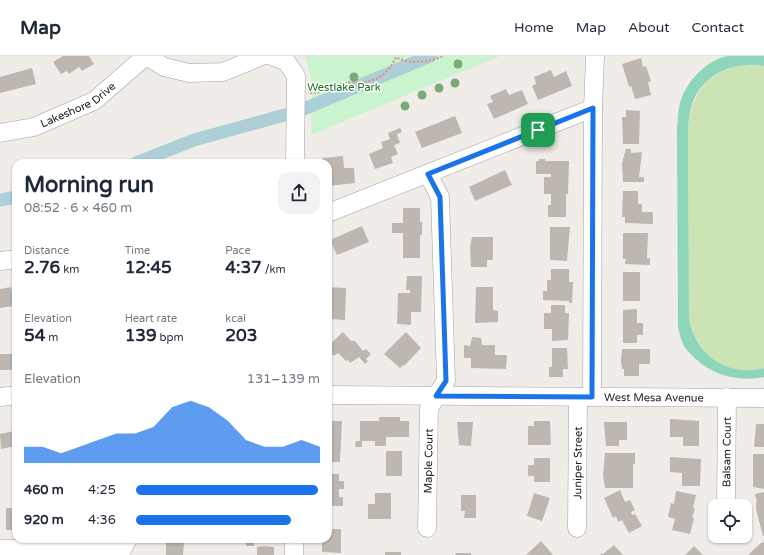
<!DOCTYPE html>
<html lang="en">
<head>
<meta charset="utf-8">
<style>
  :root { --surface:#fff; --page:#f2f2f3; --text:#1f2937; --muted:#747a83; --line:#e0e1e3; --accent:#1a73e8 }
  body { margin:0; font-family:"Varela Round",sans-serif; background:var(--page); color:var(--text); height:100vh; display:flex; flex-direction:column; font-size:15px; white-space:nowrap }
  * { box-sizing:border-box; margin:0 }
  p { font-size:13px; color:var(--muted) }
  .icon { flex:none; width:22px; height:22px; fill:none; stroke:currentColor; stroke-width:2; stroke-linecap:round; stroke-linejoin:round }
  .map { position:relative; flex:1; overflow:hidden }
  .panel { position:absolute; left:12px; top:103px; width:320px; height:384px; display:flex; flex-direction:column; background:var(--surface); border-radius:12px; box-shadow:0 1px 3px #0004 }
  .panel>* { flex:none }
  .buttons { position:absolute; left:708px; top:443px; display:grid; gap:8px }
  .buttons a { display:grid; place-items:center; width:44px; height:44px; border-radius:8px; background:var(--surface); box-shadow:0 1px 3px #0004; font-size:20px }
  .pin { position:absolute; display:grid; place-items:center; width:34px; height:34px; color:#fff; margin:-17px; border-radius:8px; box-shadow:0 2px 6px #0006 }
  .round { display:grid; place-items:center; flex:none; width:42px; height:42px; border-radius:12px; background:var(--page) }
  .head { display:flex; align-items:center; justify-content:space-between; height:68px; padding:0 12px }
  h1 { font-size:22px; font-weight:700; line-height:30px }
  .metrics { display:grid; grid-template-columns:repeat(3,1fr); gap:6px; height:68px; padding:4px 12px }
  .metrics div { display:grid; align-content:center }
  .metrics b { font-size:17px; font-weight:700 }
  .metrics small { font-size:11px; font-weight:400 }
  .metrics p { font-size:11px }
  .chart { height:112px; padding:8px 12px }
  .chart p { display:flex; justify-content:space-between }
  .chart svg { width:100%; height:72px; margin-top:4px; fill:var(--accent); opacity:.7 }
  ul { padding:0 12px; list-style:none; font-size:13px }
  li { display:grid; grid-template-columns:64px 48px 1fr; align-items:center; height:30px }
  li i { height:10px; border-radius:5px; background:var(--accent) }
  header { display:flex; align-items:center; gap:24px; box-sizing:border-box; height:56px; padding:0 20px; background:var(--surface); border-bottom:1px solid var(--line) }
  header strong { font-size:19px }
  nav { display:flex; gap:22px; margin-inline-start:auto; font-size:14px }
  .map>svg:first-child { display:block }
  .grass { fill:#cce4b3 }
  .park { fill:#caf4cd }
  .pitch { fill:#8ed6ba }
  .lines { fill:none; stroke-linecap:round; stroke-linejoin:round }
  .canal { stroke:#adcfd8; stroke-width:13 }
  .building { fill:#bdb6b1 }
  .minor-casing { stroke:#a1a1a1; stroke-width:19 }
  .path { stroke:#ec877d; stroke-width:2; stroke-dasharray:2 2; stroke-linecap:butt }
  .minor { stroke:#fff; stroke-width:18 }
  .tree { fill:#79ab79 }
  .route-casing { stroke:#fff; stroke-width:8 }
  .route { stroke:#1a73e8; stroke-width:5 }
  .labels { text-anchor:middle; stroke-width:3; stroke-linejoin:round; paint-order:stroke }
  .park-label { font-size:11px; fill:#18751e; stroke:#fff }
  .street-label { font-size:11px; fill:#202020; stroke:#fff }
</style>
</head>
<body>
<header>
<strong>Map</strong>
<nav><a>Home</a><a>Map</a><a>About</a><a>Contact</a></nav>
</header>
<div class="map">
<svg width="764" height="499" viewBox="0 0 764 499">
  <rect width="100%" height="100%" fill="#f0ede8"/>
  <path class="grass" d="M742 8 764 10V312C736 320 705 306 694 279 691 274 690 267 689 261L688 71C693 34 707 18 742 8Z"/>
  <path class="park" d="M305 0H500L311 79 312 34 311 21Z"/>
  <path class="pitch" d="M727 0H764V10C733 4 699 20 691 52 689 58 689 65 688 71L689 261C690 267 691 274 694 279 705 306 736 320 764 312V321C734 327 706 317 686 293 682 288 680 279 678 272L677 72C678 63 678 52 681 44 687 25 707 4 727 0Z"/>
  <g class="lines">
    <path class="canal" d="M136 107 194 84 299 55 430 0
      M0 144 16 141"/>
  </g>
  <path class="building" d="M63 0H89L94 8 82 15 79 11 69 18 67 15 61 18 53 6Z
    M641 2 643 11 646 10 651 25 648 26 651 39 635 43 631 30 629 31 622 8Z
    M32 12 36 28 0 37V21Z
    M551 14 554 21 566 15 572 30 538 44 532 30 536 28 534 21Z
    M506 33 509 39 522 34 528 48 494 63 487 48 493 46 490 40Z
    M626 54 640 55 639 88H623L622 61H626Z
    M455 60 462 77 422 92 415 76Z
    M400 72 402 76 397 78 400 87 394 89 398 98 391 101 393 107 375 113 369 98 383 92 381 86 390 83 388 77Z
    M626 93H631V97L642 96 639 121H644V126H623L622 107Z
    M343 100 344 112H354L355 127 328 130V107H323L322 102Z
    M539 103H545V105H569L568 138H566V161H548V149H551V138H544V121H551V118H536V105H539Z
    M505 114 512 129 475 145 469 131Z
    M623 135H638V148H642V156H653V168L625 167V161H622Z
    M403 152H420V166H422V179H420V202H403V177H392V167H403Z
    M362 170 369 186 337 199 330 184Z
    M550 171H570L567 205 550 204Z
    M623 177H648L647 202H650V209L625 208 626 203H623Z
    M472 181H493V204H487V211H471L470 190Z
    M551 213H569V226H573L572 247H569V245L543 244V235H547V224H551Z
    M623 216H640V245H623Z
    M407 220H422L421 256H411V269L397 268 398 237H410V234H406Z
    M11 231 14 250 0 252V233Z
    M328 231 346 232 345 264 330 263 331 250H328Z
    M476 231H493V254L498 255V266L475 267Z
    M551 249H565V257H569L568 284 552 285V273H544V257H551Z
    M637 253V267H643V279H637V287H623V254Z
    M343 276 351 285H355L363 295 366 293 371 298 366 303 368 305 365 308 359 301 350 307 348 304 346 305 338 297 334 300 328 293V290Z
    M406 276 421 292 404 310 403 309 400 312 384 298Z
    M472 281 481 282 482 289H495V299H507L506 313 471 312V302H464V289L470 290Z
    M552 292H567L568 313H563V321H549V311H552Z
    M622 293H650V308H639V320H624V313H622L621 305Z
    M0 298H16V314H0Z
    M379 361H400V365H409V381H386V390H375V385H362V391H355L356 385H360V365H379Z
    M670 363 699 365V390H683V381H670Z
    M328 365H342L340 406H328Z
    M534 365H550L551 389H528V370H534Z
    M457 366H473L471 390 459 389Z
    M604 366H627V384H619V390H606Z
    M756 368H764V391H754Z
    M13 371H16V390L1 393 0 378 14 375Z
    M386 395H402V420H386Z
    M605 397H635V408H633V432H605L603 419Z
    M753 398H764V433L753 431Z
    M670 401 701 403 700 430H682V417L670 416Z
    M534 402H550V426H534V420H528V409H534Z
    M328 418H339V425H344V433H339V441H343V450H328Z
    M620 434 625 446 630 444 635 454 631 456 632 459 635 458 642 470 629 477 622 464 618 466 616 460 613 462 604 442Z
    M676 435 696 439 693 452 695 453 692 461 694 462 690 478 672 474 675 463 668 461 671 447 674 448Z
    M764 436V480H763L756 453V446H757L755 438Z
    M375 437H391V463H368V448H375Z
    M534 437 550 442 542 465 527 460Z
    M461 439H476V462H464L465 455H461Z
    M6 452H16V474H6Z
    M328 473H341V497L322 496V483H328Z
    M246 483H254V490H246Z
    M166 485H184L183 499H166Z
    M541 485 553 499H526Z
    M762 486 764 487V499H748Z
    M614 489 623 499H600L602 497 603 498Z
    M265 490 274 491V499H257V491Z
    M694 490 703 499H685Z
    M385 496H401V499H385Z
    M456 497H471V499H455Z"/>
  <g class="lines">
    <defs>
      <g id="minor">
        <path d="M147 0 164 11 189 17 223 16 262 0"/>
        <path d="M271 0 286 5 296 20 295 107"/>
        <path id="s1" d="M0 77 34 71 94 45 146 0"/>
        <path d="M328 157 593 52"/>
        <path d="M0 205 16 203"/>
        <path id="s2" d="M328 339 764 342"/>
        <path d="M0 341 16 339"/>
        <path d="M592 341 593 52 595 1"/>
        <path id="s3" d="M726 450 727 341"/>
        <path id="s4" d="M427 472 429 352 446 325 440 141 428 118"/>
        <path id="s5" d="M577 472 578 341"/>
        <path d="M0 493 122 494 128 483"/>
        <path d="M294 499V483"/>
      </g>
    </defs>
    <use href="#minor" class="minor-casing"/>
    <path class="path" d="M310 37C324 37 332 30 345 27 351 25 358 27 364 26 380 24 390 15 396 1 409 9 430 6 443 0"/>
    <use href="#minor" class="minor"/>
  </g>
  <g class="tree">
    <circle cx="458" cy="8" r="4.5"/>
    <circle cx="354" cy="21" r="4.5"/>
    <circle cx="455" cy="27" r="4.5"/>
    <circle cx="439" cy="32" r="4.5"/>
    <circle cx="422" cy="39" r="4.5"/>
    <circle cx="405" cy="50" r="4.5"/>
  </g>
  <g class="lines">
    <defs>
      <path id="route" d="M593 52 592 341 436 340 446 325 440 141 428 118Z"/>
    </defs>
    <use href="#route" class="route-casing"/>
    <use href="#route" class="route"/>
  </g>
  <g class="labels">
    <g class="park-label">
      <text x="344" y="35">Westlake Park</text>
    </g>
    <g class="street-label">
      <text dy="4" stroke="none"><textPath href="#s1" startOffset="84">Lakeshore Drive</textPath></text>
      <text dy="4" stroke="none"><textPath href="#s2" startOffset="326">West Mesa Avenue</textPath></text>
      <text dy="4" stroke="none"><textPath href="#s3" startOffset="54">Balsam Court</textPath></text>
      <text dy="4" stroke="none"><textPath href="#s4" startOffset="67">Maple Court</textPath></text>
      <text dy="4" stroke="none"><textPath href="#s5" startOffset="65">Juniper Street</textPath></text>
    </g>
  </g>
</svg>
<div class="buttons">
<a><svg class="icon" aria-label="locate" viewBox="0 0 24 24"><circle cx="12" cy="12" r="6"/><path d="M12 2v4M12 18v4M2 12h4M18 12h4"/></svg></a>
</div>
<div class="pin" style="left:538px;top:74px;background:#1e9e55"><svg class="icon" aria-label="arrive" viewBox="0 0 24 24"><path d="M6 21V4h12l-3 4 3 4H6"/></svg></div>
<section class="panel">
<div class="head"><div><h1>Morning run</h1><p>08:52 · 6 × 460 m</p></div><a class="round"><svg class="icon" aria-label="share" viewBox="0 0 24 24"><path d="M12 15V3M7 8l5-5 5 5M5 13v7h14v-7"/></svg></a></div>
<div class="metrics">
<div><p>Distance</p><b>2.76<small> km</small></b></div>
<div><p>Time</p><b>12:45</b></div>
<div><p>Pace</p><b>4:37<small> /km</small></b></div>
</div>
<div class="metrics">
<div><p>Elevation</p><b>54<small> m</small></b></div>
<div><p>Heart rate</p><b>139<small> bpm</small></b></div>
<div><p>kcal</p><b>203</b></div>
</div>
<div class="chart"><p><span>Elevation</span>131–139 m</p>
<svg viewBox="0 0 160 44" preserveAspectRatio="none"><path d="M0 44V34L10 34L20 38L30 34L40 30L50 26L60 26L70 22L80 10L90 6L100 10L110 18L120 30L130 34L140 34L150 30L160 34V44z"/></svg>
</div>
<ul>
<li><b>460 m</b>4:25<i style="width:99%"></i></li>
<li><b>920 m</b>4:36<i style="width:84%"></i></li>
</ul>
</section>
</div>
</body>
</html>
